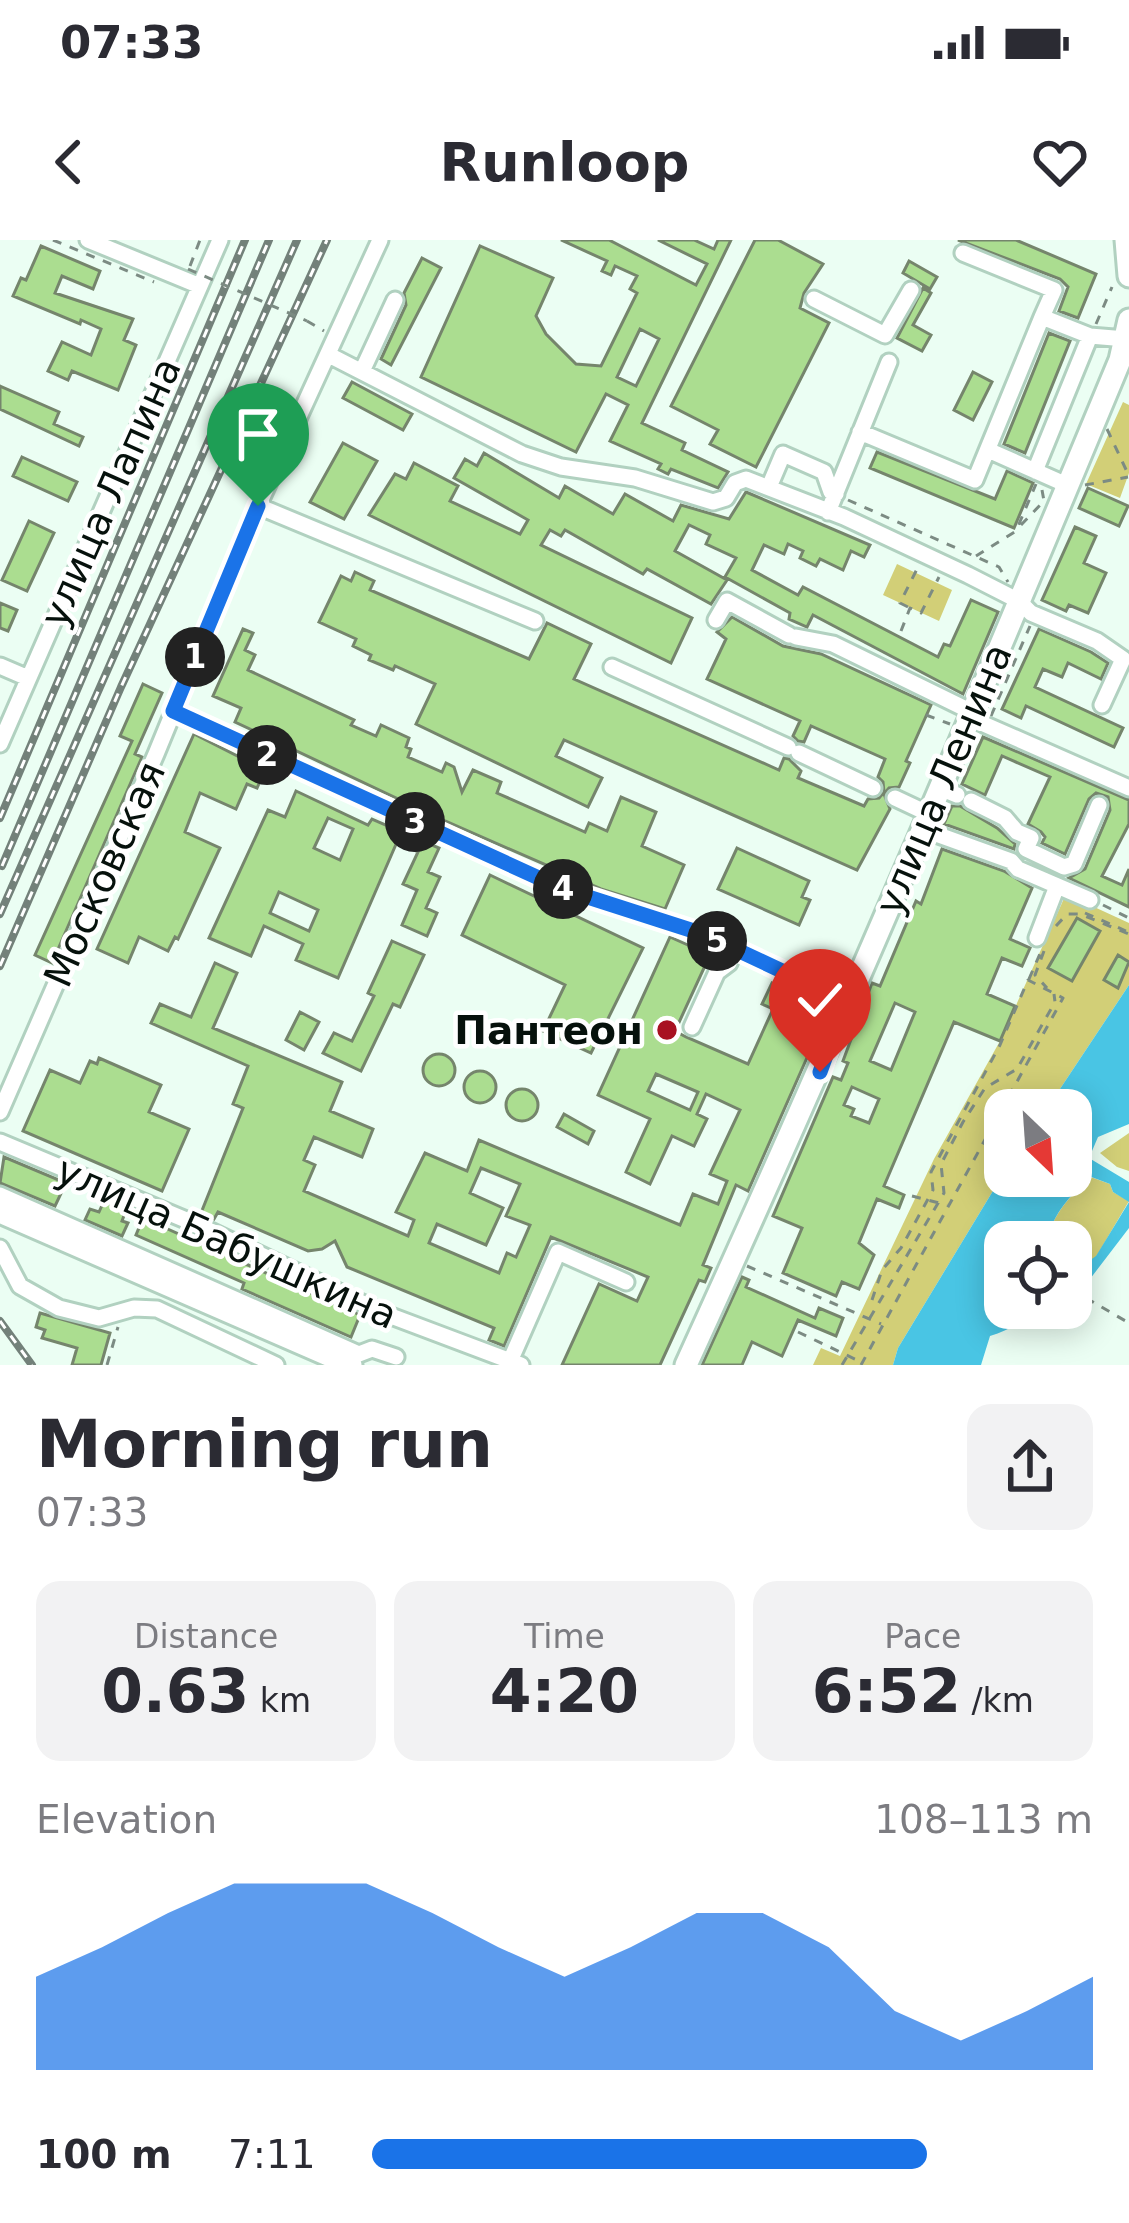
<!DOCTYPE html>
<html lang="en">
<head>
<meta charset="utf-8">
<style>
  :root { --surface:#fff; --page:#f2f2f3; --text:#2b2b33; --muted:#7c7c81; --accent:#1a73e8 }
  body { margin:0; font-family:"DejaVu Sans",sans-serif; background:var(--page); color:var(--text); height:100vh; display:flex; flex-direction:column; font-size:45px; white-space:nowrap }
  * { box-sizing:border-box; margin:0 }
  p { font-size:39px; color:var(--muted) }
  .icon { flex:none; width:66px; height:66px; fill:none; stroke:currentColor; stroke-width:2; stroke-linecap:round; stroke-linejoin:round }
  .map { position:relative; height:1125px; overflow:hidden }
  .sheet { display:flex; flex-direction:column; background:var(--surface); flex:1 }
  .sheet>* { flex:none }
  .needle { width:78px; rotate:155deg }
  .fabs { position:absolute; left:984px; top:849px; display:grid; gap:24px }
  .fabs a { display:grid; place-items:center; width:108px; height:108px; border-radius:24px; background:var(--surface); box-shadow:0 6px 30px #0003; font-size:60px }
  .pin { position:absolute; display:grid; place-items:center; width:102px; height:102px; color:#fff; margin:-123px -51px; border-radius:50% 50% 50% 0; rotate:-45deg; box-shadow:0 0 12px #0007 }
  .pin .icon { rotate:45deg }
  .km { position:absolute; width:60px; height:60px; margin:-30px; border-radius:50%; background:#222; color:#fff; font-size:33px; line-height:60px; text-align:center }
  .round { display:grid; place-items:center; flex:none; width:126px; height:126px; border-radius:24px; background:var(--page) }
  .overview { display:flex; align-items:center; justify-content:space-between; height:204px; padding:0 36px }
  h1 { font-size:66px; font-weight:700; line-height:90px }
  .figures { display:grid; grid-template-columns:repeat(3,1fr); gap:18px; height:204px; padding:12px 36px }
  .figures div { display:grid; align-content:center; border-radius:24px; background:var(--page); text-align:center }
  .figures b { font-size:60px; font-weight:700 }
  .figures small { font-size:33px; font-weight:400 }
  .figures p { font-size:33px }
  .chart { height:336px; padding:24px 36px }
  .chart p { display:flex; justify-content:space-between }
  .chart svg { width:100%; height:216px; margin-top:12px; fill:var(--accent); opacity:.7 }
  ul { padding:0 36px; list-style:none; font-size:39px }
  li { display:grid; grid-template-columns:192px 144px 1fr; align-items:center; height:90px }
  li i { height:30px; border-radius:15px; background:var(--accent) }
  .status { display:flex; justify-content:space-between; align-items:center; height:84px; padding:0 60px; background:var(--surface); direction:ltr }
  .status svg { height:33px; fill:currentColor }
  header { display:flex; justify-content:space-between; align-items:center; height:156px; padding:0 36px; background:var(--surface); font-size:54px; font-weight:700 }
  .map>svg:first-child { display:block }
  .green { fill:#d2cf77 }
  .water { fill:#49c5e4 }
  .building { fill:#abdd90; stroke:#75856c; stroke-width:3; fill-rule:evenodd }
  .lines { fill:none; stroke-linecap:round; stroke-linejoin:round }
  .minor-casing { stroke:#b1d1c0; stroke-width:21 }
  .major-casing { stroke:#b1d1c0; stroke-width:27 }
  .path { stroke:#7c8b83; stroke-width:3; stroke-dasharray:9 9; stroke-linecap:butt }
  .minor { stroke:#fff; stroke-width:15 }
  .major { stroke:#fff; stroke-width:21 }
  .rail-casing { stroke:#73817a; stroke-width:8 }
  .rail { stroke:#fff; stroke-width:3; stroke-dasharray:9; stroke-linecap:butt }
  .path-bridge { stroke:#7c8b83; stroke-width:3; stroke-dasharray:9 9; stroke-linecap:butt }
  .route-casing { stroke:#fff; stroke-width:24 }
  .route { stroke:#1a73e8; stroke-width:15 }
  .poi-dot { fill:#a81121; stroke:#fff; stroke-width:4.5 }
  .labels { text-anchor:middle; stroke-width:9; stroke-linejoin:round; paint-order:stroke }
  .street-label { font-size:39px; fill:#06110c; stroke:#fff }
  .poi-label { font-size:39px; font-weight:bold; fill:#06110c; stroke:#fff; text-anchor:end }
</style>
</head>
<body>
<div class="status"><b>07:33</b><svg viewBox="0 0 49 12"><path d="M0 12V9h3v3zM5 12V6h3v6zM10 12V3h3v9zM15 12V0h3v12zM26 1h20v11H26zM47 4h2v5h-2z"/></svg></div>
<header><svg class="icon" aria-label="back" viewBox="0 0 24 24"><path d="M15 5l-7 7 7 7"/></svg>Runloop<svg class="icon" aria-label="heart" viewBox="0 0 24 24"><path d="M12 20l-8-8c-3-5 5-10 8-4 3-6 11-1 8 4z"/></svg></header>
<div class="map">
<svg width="1129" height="1125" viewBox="0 0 1129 1125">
  <rect width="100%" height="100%" fill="#ebfef3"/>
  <path class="green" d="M1123 162 1129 165V233L1120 258 1086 244Z
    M897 324 952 350 939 381 883 355Z
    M1066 654 1129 683V745L1046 870H1005V931L898 1108 893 1125H813L821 1108 840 1116 934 919 1000 801Z
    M1129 893V931L1117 927 1100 913Z
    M1085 935 1110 944 1113 952 1129 961 1096 1017 1071 1034V1002H1046C1052 979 1063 964 1080 947L1073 942Z"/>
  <path class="water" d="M1129 745V884L1098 897 1089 918 1129 942V988L1090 1039 1071 1055V1034L1096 1016 1129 962 1113 952 1110 944 1086 935 1075 941 1081 946C1063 963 1052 979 1046 1002H1005V1068L1012 1075 1030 1068H1056C1031 1072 1015 1089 990 1096L981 1125H893L898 1108 1005 931V936H1071V870H1046Z"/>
  <path class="building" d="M561 0H609L696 45 707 24 658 0H694L714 9 718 0H731L642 183 685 203 682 210 728 232 718 248 671 229 668 234 658 229 661 224 610 201 628 165 606 154 576 212 421 137 480 6 553 38 536 76 546 94 576 124 601 126 637 53 630 49 637 36 615 26 611 35 602 31 607 21ZM640 89 659 99 636 146 617 137Z
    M755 0H778L823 24 804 53 800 68 829 83 756 227 710 204 718 190 671 166Z
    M958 0H1016L1096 34 1078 78 1059 71 1068 47 1060 39Z
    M41 6 100 31 93 49 62 36 55 53 133 79 124 100 136 105 118 150 72 131 68 140 48 131 62 102 91 115 101 89 81 80 80 84 13 56 21 38 26 40Z
    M422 18 441 28 391 125 381 119 406 65 404 53Z
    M909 21 937 37 930 49 903 33Z
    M923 48 931 53 913 85 931 95 922 111 897 98Z
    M1049 93 1070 101 1025 213 1004 204Z
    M973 132 992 142 973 180 954 170Z
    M352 142 412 174 403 190 343 158Z
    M0 146 59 172 54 184 83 197 79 206 0 169Z
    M343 203 377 221 344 279 310 262Z
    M877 212 995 259 1007 231 1033 243 1014 288 870 228Z
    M484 213 559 258 565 246 613 274 625 254 673 281 681 265 729 279 746 252 870 305 864 317 851 311 843 330 820 319 816 326 800 318 803 311 788 304 784 314 764 305 752 330 798 355 803 347 938 417 944 404 950 406 971 360 998 372 963 454 813 375 807 387 789 379 790 373 725 337 736 318 706 304 710 295 689 285 675 311 727 340 711 364 647 329 643 334 565 290 561 296 550 290 541 305 692 378 671 423 369 275 395 234 406 239 414 223 458 246 450 261 520 294 528 280 454 238 465 219 477 226Z
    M22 217 77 242 68 261 13 236Z
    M1088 248 1128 266 1119 286 1079 268Z
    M29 281 54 293 27 351 2 340Z
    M1075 287 1096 296 1084 323 1106 333 1088 373 1069 365 1066 371 1042 360Z
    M355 332 374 341 370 350 529 419 547 383 591 404 574 439 779 530 784 518 789 519 801 531 798 538 864 566 868 559 879 558 884 552 883 542 878 537 885 519 811 486 804 502 798 501 793 496 800 481 707 439 726 399 717 392 732 377 783 406 821 414 931 465 906 521 910 523 899 547 889 548 884 554 890 569 857 630 564 500 556 516 602 538 588 567 416 484 435 444 395 426 393 430 369 420 371 415 353 406 356 399 319 382 341 336 351 341Z
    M0 363 17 370 8 391 0 388Z
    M243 389 253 393 245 410 255 415 248 430 354 480 351 485 376 496 381 485 409 498 406 507 411 509 408 517 442 532 446 523 454 527 462 552 473 530 501 542 497 553 585 592 589 583 607 591 621 557 656 572 642 606 684 625 665 669 601 649 445 581 235 482 241 468 213 456Z
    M1039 389 1091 412 1108 423 1101 439 1068 423 1062 437 1043 429 1035 447 1123 488 1114 507 1026 466 1021 478 1002 469Z
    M143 444 162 453 135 514 142 517 52 723 35 715 132 501 120 496Z
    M194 494 265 530 257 548 247 544 236 569 200 553 185 592 220 608 178 699 175 697 168 711 139 697 128 723 97 709Z
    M983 497 1129 560V584L1102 636 1122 645 1129 629V667L1069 638 1085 629 1110 570 1108 557 1096 553 1089 559 1065 614 1042 603 1045 597 1041 592 1028 584 1050 537 1002 516 985 555 962 544Z
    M296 551 368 585 372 579 439 608 428 632 440 637 426 668 437 673 427 696 402 685 417 650 403 644 418 612 397 602 338 738 296 720 303 704 264 686 251 716 209 698 268 570 285 577ZM328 578 353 589 340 620 314 608ZM279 652 318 670 309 691 270 673Z
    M952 566H960L997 588 1015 604 1014 609 944 584Z
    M737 608 809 641 802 657 810 660 799 685 718 649Z
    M942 609 1004 631 1032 648 1010 699 1030 708 1022 726 1002 718 987 754 1015 766 1000 801 954 782 884 946 904 955 899 968 877 959 859 1003 874 1015 859 1049 842 1042 836 1056 783 1033 802 988 773 976 833 837 841 840 848 823 843 821 872 743 880 746 916 661 921 664ZM895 763 915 772 891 830 870 821ZM852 847 879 859 869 883 851 876 854 869 844 865Z
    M490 635 643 708 591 813 543 791 565 745 462 695Z
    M1077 678 1100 691 1072 741 1048 728Z
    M670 697 710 715 675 791 686 797 748 824 773 769 762 764 772 743 829 768 748 951 736 945 703 1025 711 1028 705 1042 699 1040 660 1125H562L599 1044 637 1061 648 1037 551 997 504 1106 489 1100 494 1088 347 1027 335 1001 322 1009 308 1011 218 972 214 979 201 973 243 868 233 864 248 826 151 783 160 764 191 777 215 723 237 733 213 788 342 842 330 871 373 889 362 917 314 897 304 920 315 925 304 951 408 996 414 980 396 972 425 913 467 931 479 900 680 985 693 954 718 964 727 941 710 934 740 870 706 854 697 874 707 879 694 906 672 896 650 944 626 932 650 879 598 855ZM656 834 698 852 690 870 648 851ZM481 928 520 944 506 976 530 985 516 1017 507 1013 499 1033 429 1003 437 984 486 1005 503 968 470 953Z
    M392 701 424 715 400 767 393 764 361 831 323 813 334 793 352 801 374 756 368 753Z
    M1118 715 1129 722 1118 748 1104 740Z
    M300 772 319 782 304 810 286 800Z
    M423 830a16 16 0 1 1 32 0a16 16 0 1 1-32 0Z
    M99 818 161 845 149 872 189 889 162 951 23 891 50 830 80 843 90 821 97 824Z
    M464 847a16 16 0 1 1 32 0a16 16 0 1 1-32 0Z
    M506 865a16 16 0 1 1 32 0a16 16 0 1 1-32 0Z
    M564 874 594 891 588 904 557 887Z
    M4 917 66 943 55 966 0 943Z
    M104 961 126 970 122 981 128 983 122 996 85 980 90 969 99 972Z
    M143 978 360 1075 351 1097 242 1049 244 1043 136 995Z
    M742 1037 749 1040 746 1047 815 1078 819 1068 843 1078 836 1096 798 1080 782 1116 752 1102 742 1125H702Z
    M40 1073 110 1093 101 1125H72L77 1108 42 1098 45 1090 36 1087Z"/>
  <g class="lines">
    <defs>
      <path id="minor" d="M88 0 200 46
        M963 13 1054 50 1042 77
        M814 59 885 95 911 50
        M329 115 522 214 561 227 635 238 713 262 726 258 735 243 746 239 844 277 968 335 1019 361 1031 373 1097 401 1123 419 1102 465
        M363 129 395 60
        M860 192 975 240 1042 77 1090 96 1126 99
        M988 210 1067 245
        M1035 231 1090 96
        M769 247 783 214 824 232 831 252 836 254
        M258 266 535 381
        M828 272 889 122
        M716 380 727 361 789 395
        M796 397 833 404 972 472 979 482 1129 548
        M0 426 28 438
        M612 427 788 507
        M173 471 563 649 703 694 846 761
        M0 504 220 0
        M799 513 873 548
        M940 548 957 555
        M895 558 929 574
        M971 561 1005 578 1017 592 1031 598 1026 609 1064 627 1074 624 1099 565
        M922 589 1011 621 1018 629 1090 660
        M1037 698 1057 646
        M692 787 717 732 729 723 735 709
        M0 872 156 514 258 266 380 0
        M0 902 198 985 383 1073 521 1125
        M0 955 359 1114 372 1109 396 1117
        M0 1008 20 1046 59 1068 99 1078 134 1068 157 1069 276 1125
        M511 1119 558 1012 626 1042"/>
      <path id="major" d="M1126 0 1129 36
        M0 972 351 1125
        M686 1125C838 793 980 457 1120 120L1129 80"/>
    </defs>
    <use href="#minor" class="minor-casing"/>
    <use href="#major" class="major-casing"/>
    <path class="path" d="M53 0 154 42
      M190 26 200 0
      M307 81 324 91
      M1096 84 1112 47
      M1107 189 1129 236
      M1085 245 1128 237
      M848 260 999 327 1008 342
      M1021 285 1044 261 1042 250
      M976 316 1016 291 1036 244
      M908 367 900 363 918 327
      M901 391 910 368 921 373 939 337
      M926 475 950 484
      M991 476 1030 386
      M1103 665 1129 678
      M1085 673 1126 691
      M1056 686 1067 674H1080L1129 694
      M1044 711 1035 735 1047 748
      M1029 739 1042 709
      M912 956 947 965
      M747 1026 881 1084
      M1086 1058 1129 1083
      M798 1092 861 1122
      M107 1125 118 1087
      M842 1125 944 953 941 924 963 882 985 848 1017 829 1055 762 1054 754
      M861 1125 1063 758 1028 740 1000 805 931 932 933 950 901 1008 882 1030 872 1060"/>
    <use href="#minor" class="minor"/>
    <use href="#major" class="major"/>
    <defs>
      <path id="rail" d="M0 578 245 0
        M2 626 269 0
        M0 674 297 0
        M0 726 121 447 327 0
        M0 1081 32 1125"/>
    </defs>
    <use href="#rail" class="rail-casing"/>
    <use href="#rail" class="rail"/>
    <path class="path-bridge" d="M188 29 307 81"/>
  </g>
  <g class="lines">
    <defs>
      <path id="route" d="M258 266 173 471 563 649 703 694 846 761 820 832"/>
    </defs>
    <use href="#route" class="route-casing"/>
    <use href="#route" class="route"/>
  </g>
  <circle class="poi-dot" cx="667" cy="790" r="12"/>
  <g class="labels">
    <g class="street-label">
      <text transform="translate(110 252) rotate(-66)" y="14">улица Лапина</text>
      <text transform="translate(943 539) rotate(-67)" y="14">улица Ленина</text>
      <text transform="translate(104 634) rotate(-66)" y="14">Московская</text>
      <text transform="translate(227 1002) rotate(24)" y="14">улица Бабушкина</text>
    </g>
    <g class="poi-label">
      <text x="643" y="804">Пантеон</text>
    </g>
  </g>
</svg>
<div class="fabs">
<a><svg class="needle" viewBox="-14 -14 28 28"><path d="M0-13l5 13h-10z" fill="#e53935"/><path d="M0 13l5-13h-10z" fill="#7c7c81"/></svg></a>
<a><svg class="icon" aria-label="locate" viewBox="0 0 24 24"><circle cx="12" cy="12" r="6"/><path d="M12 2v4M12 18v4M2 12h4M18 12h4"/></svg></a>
</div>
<div class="pin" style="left:258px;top:266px;background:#1e9e55"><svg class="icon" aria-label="arrive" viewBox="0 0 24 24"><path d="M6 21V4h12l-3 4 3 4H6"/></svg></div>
<div class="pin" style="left:820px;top:832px;background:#d93025"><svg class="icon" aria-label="check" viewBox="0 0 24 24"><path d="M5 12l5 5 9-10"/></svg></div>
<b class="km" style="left:195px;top:417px">1</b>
<b class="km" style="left:267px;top:515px">2</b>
<b class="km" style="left:415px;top:582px">3</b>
<b class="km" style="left:563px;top:649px">4</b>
<b class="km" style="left:717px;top:701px">5</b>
</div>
<section class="sheet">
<div class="overview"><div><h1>Morning run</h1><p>07:33</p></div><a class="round"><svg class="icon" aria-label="share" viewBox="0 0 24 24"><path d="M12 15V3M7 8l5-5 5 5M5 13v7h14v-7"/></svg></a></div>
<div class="figures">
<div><p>Distance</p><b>0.63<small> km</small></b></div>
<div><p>Time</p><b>4:20</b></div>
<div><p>Pace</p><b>6:52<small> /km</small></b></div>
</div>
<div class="chart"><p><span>Elevation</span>108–113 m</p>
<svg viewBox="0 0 160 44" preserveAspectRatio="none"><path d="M0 44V25L10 19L20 12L30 6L40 6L50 6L60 12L70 19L80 25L90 19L100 12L110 12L120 19L130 32L140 38L150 32L160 25V44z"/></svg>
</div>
<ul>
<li><b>100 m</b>7:11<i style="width:77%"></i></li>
</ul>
</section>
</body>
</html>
